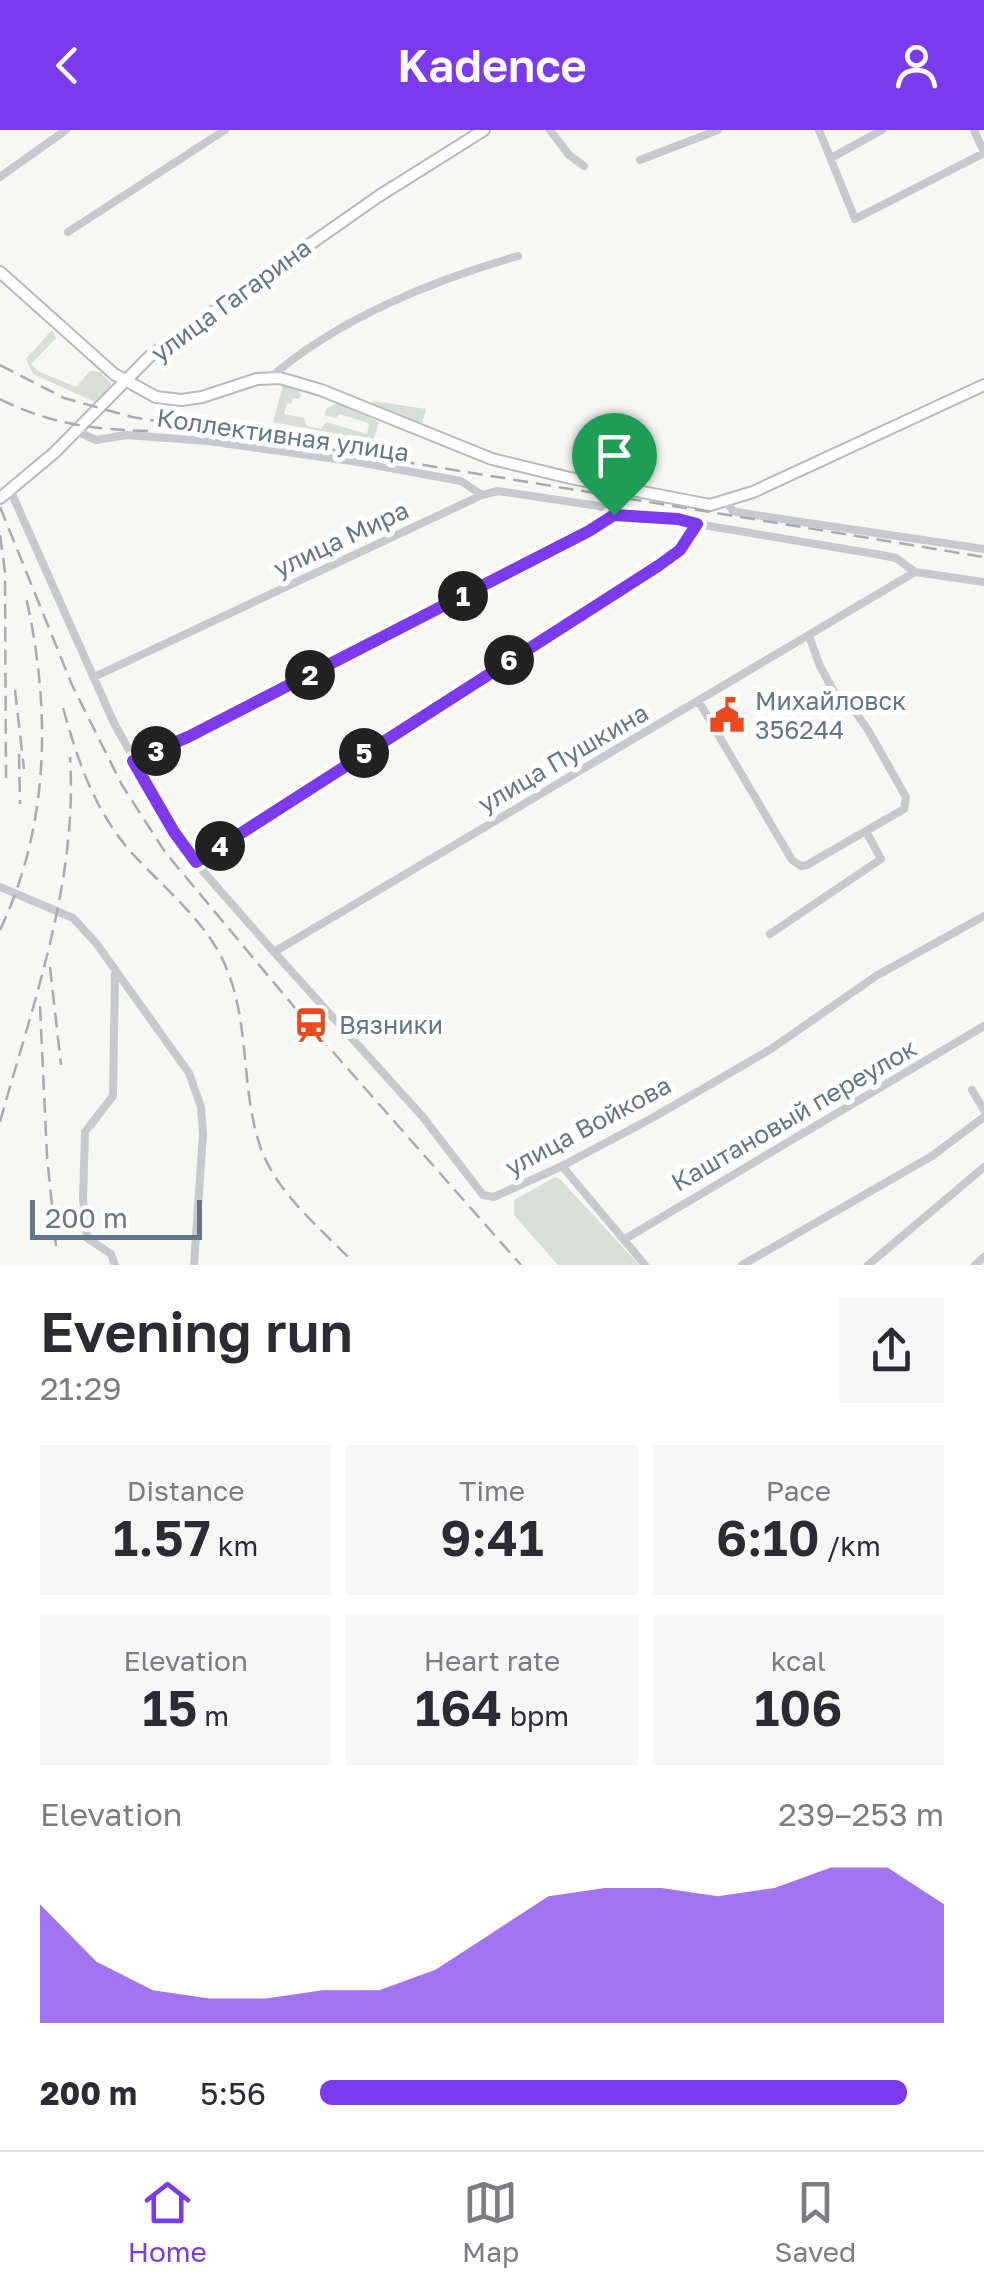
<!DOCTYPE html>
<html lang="en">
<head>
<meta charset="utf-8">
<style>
  :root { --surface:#fff; --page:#f7f7f7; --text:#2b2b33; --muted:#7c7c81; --line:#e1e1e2; --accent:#7c3aed }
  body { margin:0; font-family:"Golos Text",sans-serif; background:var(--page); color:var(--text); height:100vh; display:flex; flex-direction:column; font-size:38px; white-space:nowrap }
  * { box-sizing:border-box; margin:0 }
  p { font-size:32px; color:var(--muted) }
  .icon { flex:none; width:55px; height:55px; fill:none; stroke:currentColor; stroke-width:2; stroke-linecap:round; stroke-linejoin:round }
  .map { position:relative; height:1135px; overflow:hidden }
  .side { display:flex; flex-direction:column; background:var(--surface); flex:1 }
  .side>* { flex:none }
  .scale { position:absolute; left:30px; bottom:25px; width:172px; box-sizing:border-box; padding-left:10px; border:5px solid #647786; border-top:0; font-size:28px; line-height:35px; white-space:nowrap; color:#647786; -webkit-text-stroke:8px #fff; paint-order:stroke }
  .pin { position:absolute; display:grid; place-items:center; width:85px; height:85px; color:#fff; margin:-102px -42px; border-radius:50% 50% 50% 0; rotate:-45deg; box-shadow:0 0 10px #0007 }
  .pin .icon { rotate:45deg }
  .km { position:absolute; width:50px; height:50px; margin:-25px; border-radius:50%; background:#222; color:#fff; font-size:28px; line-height:50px; text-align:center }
  .round { display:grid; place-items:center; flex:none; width:105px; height:105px; border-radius:0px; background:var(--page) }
  .head { display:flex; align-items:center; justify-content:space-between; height:170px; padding:0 40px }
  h1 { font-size:55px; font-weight:600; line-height:75px }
  .metrics { display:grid; grid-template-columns:repeat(3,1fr); gap:15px; height:170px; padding:10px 40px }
  .metrics div { display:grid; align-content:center; border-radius:0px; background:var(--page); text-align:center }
  .metrics b { font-size:50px; font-weight:600 }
  .metrics small { font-size:28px; font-weight:400 }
  .metrics p { font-size:28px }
  .chart { height:280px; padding:20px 40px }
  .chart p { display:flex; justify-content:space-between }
  .chart svg { width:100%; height:180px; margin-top:10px; fill:var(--accent); opacity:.7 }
  ul { padding:0 40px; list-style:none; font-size:32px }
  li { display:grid; grid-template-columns:160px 120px 1fr; align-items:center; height:75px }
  li i { height:25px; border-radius:12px; background:var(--accent) }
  header { display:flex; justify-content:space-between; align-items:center; height:130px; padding:0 40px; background:var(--accent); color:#fff; font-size:45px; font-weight:600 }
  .dock { display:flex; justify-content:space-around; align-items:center; height:140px; border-top:2px solid var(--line); background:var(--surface); font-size:28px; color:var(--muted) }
  .dock a { display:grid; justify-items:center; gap:5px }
  .dock .on { color:var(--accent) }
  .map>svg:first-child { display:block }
  .green { fill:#d8dfd4 }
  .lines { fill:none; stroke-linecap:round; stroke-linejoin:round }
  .major-casing { stroke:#b7bbbf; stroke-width:14 }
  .minor { stroke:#c6cacd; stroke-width:8 }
  .major { stroke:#fff; stroke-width:10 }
  .rail { stroke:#a6acb2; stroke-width:2.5; stroke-dasharray:15 8; stroke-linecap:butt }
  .route-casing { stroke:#fff; stroke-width:20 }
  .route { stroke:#7c3aed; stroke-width:12 }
  .labels { text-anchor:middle; stroke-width:10; stroke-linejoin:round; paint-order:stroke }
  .street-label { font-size:25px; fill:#647786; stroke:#fff }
  .poi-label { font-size:25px; fill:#647786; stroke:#fff; text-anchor:start }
</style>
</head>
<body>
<header><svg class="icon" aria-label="back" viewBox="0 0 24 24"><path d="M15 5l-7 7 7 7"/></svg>Kadence<svg class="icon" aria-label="person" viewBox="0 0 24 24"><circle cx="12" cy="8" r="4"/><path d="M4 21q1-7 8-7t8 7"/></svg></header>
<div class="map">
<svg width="984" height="1135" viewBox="0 0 984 1135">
  <rect width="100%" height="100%" fill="#f7f7f3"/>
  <path class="green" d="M52 200 56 208 31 234 38 241 76 257 90 241 100 242 111 253 103 271 95 272 33 244 26 229Z
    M283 255 298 260 301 265 299 269 293 268 291 274 287 273 284 284 304 288 307 296 321 299 326 292 367 304 369 294 365 292 339 284 336 288 324 285 327 278 338 273 379 292 373 311 273 292Z
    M373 271 426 279 422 293 417 295 372 276Z
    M555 1047 560 1049 639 1135H558L514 1085V1070Z"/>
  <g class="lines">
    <defs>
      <path id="major" d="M0 142 114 244 156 267 181 270 202 267 257 249 280 248 321 260 492 329 570 348 710 375 753 362 984 255
        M0 368 54 323 150 226 379 66 484 0"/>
    </defs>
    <use href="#major" class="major-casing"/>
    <path class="minor" d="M550 0 569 25 584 36
      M819 0 855 89 984 23
      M974 0 984 22
      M831 28 882 0
      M640 30 718 0
      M0 47 66 0
      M68 102 225 0
      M271 247C338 189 433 150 518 126
      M76 301 96 310 126 305 208 311 358 332 461 351 482 365
      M11 362 114 593 174 702 195 732 274 822 422 986 483 1065 494 1067 562 1036 654 987 771 919 876 846 984 786
      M726 372 733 381 742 383 984 419
      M94 547 482 365 498 361 599 376 614 385 678 389 697 394
      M699 572 792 730 801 736 807 735 904 679 906 667 868 600 849 573 836 565 820 536 809 506
      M133 631 190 606 614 385
      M195 732 658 436 679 420 697 394 881 425 896 428 915 442
      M0 757 73 788 96 813 189 943 201 977 203 1004 194 1135
      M770 804 881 729 866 701
      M274 822 915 442 984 452
      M972 960 984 980
      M562 1036 645 1135
      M625 1109 984 896
      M115 1135 111 1124 87 1108 83 1069 85 1002 113 966 115 842
      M742 1135 932 1026 984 987
      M868 1135 984 1037
      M975 1135 984 1127"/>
    <use href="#major" class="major"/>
    <path class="rail" d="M0 235 64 268 132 287 984 427
      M0 269C51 295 98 300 154 301
      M0 377 72 555 122 655 165 722 310 896 521 1135
      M0 405 5 442 6 648
      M15 560 24 639
      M63 578C78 631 94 680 131 722 159 753 195 782 217 819 253 881 238 953 261 1019 278 1064 319 1097 352 1131
      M19 624 20 674
      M0 800C50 695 51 579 26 467
      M50 837 61 935
      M40 876 47 1026 56 1116
      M0 992C33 873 78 752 70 627"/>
  </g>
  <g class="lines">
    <defs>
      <path id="route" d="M614 385 678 389 697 394 680 420 658 436 196 732 174 702 133 631 190 606 589 401Z"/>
    </defs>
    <use href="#route" class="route-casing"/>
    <use href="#route" class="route"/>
  </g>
  <defs>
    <symbol id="civic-bare" viewBox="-9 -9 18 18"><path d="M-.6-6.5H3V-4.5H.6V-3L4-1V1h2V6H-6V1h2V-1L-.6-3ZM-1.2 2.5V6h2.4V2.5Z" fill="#ed4a1c" stroke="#fff" stroke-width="2.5" paint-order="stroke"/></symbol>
    <symbol id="station-bare" viewBox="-9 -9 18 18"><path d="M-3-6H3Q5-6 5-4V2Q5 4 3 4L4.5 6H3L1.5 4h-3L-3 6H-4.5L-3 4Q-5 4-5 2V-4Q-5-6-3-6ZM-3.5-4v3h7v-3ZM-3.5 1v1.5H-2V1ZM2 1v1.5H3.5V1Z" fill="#ed4a1c" stroke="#fff" stroke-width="2.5" paint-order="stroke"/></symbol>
  </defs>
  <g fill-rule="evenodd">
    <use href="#civic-bare" x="702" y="560" width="50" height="50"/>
    <use href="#station-bare" x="286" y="870" width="50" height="50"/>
  </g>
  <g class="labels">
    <g class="street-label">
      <text transform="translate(231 170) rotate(-36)" y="9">улица Гагарина</text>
      <text transform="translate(283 305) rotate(8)" y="9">Коллективная улица</text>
      <text transform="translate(341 409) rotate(-25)" y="9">улица Мира</text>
      <text transform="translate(563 628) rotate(-30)" y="9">улица Пушкина</text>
      <text transform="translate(794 985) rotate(-30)" y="9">Каштановый переулок</text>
      <text transform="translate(588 996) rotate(-28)" y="9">улица Войкова</text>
    </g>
    <g class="poi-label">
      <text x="755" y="580">Михайловск<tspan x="755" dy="29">356244</tspan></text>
      <text x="339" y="904">Вязники</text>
    </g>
  </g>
</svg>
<div class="scale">200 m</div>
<div class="pin" style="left:614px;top:385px;background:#1e9e55"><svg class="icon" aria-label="arrive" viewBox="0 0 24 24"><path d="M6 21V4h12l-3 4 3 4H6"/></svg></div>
<b class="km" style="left:463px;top:466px">1</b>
<b class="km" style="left:310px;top:545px">2</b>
<b class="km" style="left:156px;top:621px">3</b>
<b class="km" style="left:220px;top:716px">4</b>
<b class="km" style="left:364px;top:623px">5</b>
<b class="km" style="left:509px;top:530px">6</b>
</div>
<section class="side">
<div class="head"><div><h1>Evening run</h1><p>21:29</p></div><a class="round"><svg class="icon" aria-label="share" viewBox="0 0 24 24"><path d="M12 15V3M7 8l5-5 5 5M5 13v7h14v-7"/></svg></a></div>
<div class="metrics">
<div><p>Distance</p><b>1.57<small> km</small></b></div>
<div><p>Time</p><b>9:41</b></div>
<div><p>Pace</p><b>6:10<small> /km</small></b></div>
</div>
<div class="metrics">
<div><p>Elevation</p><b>15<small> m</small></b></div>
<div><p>Heart rate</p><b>164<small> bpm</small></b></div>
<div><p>kcal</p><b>106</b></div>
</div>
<div class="chart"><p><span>Elevation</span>239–253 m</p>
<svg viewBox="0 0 160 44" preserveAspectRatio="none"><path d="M0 44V15L10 29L20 36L30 38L40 38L50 36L60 36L70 31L80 22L90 13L100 11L110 11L120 13L130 11L140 6L150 6L160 15V44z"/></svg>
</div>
<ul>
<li><b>200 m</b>5:56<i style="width:94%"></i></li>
</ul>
</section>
<nav class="dock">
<a class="on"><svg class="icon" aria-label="home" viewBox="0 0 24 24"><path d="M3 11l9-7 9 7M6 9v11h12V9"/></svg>Home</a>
<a><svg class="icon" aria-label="map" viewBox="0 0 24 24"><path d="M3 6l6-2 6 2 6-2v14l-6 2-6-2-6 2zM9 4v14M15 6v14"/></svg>Map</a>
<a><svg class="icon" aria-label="saved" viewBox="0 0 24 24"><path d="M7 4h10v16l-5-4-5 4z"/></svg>Saved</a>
</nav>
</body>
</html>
